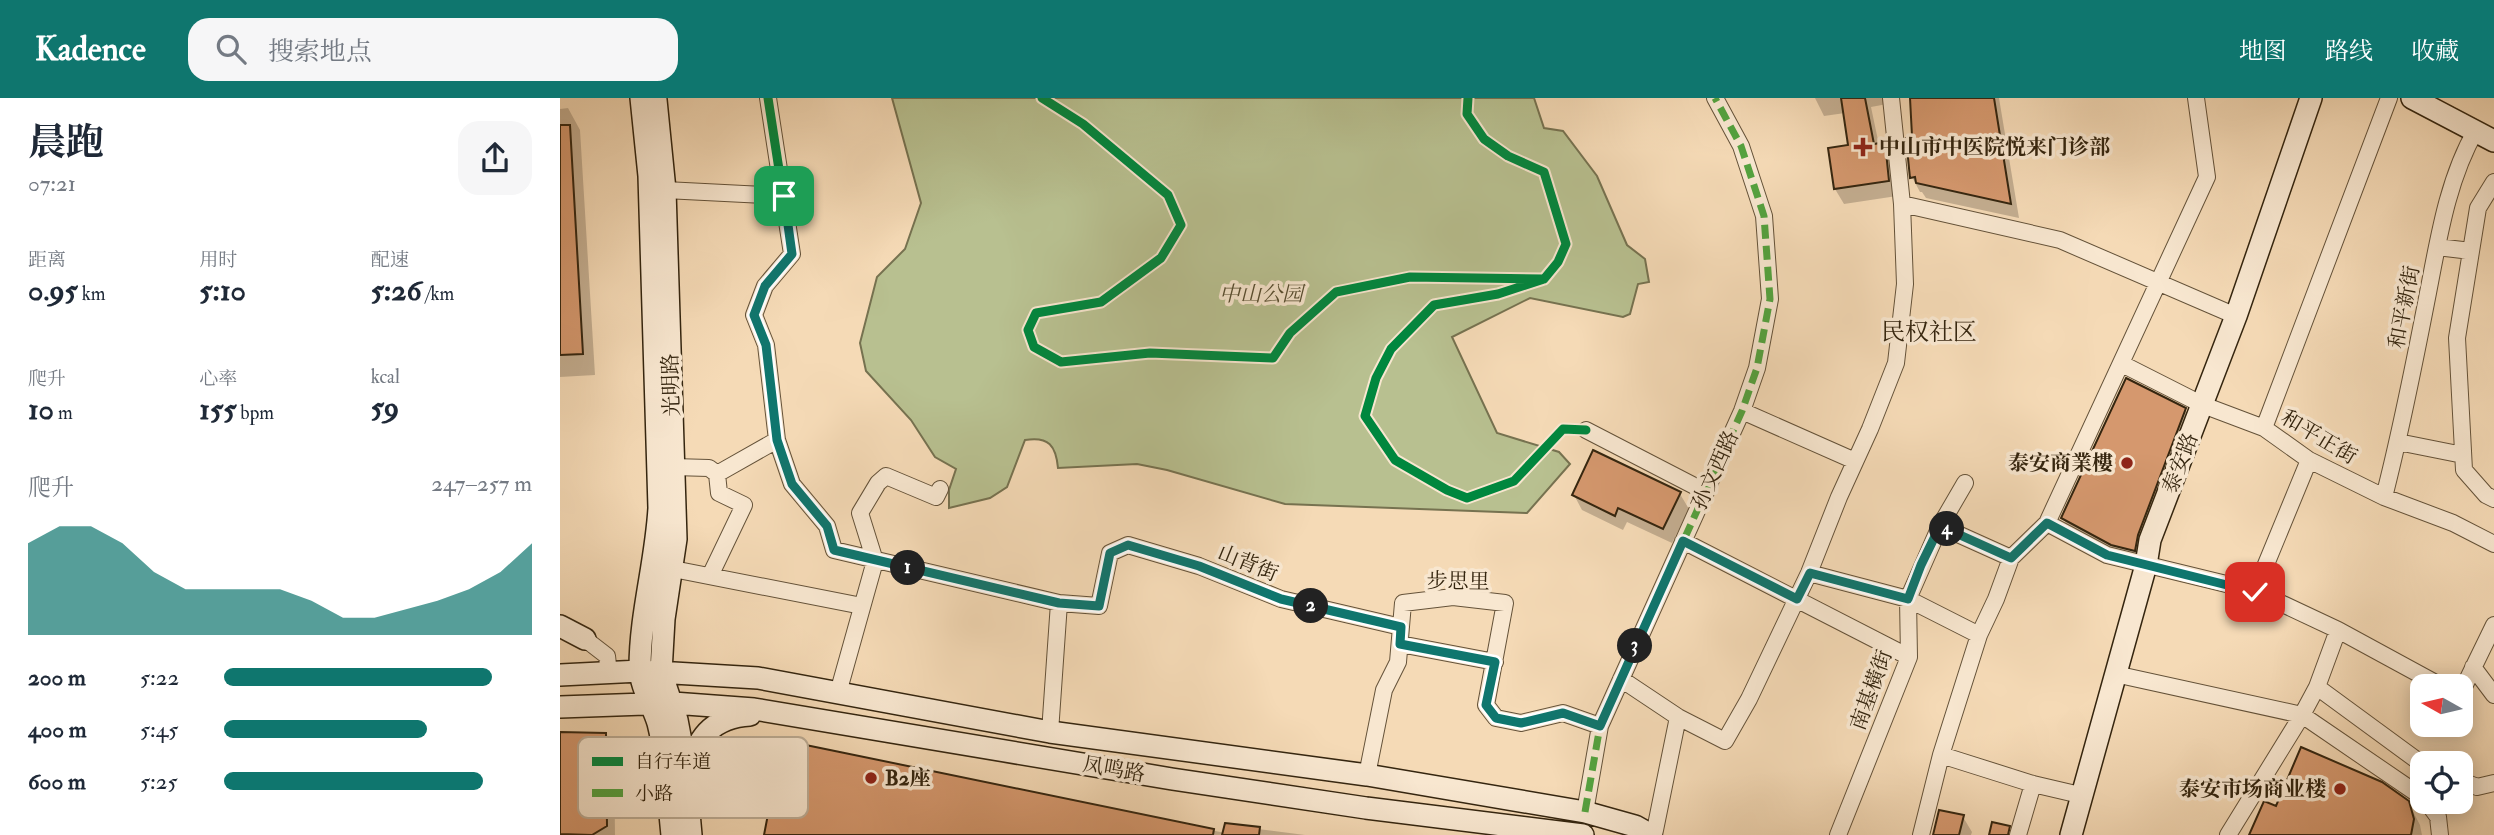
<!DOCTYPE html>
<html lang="zh">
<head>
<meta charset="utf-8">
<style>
  :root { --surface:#fff; --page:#f6f6f7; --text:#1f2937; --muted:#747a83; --accent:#0f766e }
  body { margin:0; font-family:"IM FELL Double Pica","Noto Serif SC",serif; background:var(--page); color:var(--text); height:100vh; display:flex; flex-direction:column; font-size:26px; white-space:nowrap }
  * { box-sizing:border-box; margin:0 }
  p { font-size:23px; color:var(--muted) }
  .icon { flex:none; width:38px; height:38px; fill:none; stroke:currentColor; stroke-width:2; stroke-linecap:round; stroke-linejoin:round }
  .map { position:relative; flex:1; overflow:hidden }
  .side { display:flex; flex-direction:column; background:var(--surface); width:560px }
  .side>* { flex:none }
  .needle { width:46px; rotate:278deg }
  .tools { position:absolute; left:1850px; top:576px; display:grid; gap:14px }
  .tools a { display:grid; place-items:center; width:63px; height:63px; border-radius:14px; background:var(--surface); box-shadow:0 4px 18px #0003; font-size:35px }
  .pin { position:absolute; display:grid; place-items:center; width:60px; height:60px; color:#fff; margin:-30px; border-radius:14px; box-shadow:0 4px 10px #0006 }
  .km { position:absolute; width:35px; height:35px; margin:-18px; border-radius:50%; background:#222; color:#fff; font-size:19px; line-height:35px; text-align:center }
  .round { display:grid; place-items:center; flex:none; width:74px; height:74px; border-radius:21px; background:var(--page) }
  .summary { display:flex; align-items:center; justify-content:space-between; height:119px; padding:0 28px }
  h1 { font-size:38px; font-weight:700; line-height:52px }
  .metrics { display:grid; grid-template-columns:repeat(3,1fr); gap:10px; height:119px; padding:7px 28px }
  .metrics div { display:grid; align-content:center }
  .metrics b { font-size:30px; font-weight:700 }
  .metrics small { font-size:19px; font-weight:400 }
  .metrics p { font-size:19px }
  .chart { height:196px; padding:14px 28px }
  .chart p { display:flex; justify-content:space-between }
  .chart svg { width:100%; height:126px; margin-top:7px; fill:var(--accent); opacity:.7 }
  ul { padding:0 28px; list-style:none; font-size:23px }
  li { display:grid; grid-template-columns:112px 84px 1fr; align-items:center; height:52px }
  li i { height:18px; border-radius:9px; background:var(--accent) }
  header { display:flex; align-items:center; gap:42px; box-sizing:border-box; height:98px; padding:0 35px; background:var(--accent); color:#fff }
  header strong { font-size:33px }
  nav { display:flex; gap:38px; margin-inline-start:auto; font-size:24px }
  .search { width:490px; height:63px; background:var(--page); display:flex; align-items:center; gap:18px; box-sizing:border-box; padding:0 24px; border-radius:21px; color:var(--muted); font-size:26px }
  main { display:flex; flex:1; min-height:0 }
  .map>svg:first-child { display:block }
  .green { fill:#b8c090; stroke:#767250; stroke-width:2 }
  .shadow { fill:#0003 }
  .building { fill:#d5986e; stroke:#34250f; stroke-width:2 }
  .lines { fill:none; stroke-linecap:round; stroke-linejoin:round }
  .street-casing { stroke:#645239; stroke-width:18 }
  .secondary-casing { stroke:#34250f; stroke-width:24 }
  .street { stroke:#f8e7d0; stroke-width:16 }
  .secondary { stroke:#f8e7d0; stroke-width:21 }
  .quiet { stroke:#53a33f; stroke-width:7; stroke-dasharray:14 7; stroke-linecap:butt }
  .cycleway-casing { stroke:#f8e7d0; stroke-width:13 }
  .cycleway { stroke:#00873e; stroke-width:9 }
  .route-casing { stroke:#fff; stroke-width:14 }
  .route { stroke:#0f766e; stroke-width:9 }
  .poi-dot { fill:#8f2418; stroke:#f8e7d0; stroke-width:2.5 }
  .labels { text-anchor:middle; stroke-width:7; stroke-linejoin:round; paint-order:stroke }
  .poi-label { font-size:21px; font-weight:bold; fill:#34250f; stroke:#f8e7d0; text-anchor:start }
  .park-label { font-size:21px; font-style:italic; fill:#554c2f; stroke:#f8e7d0 }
  .street-label { font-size:21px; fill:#34250f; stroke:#f8e7d0 }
  .quarter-label { font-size:24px; fill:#34250f; stroke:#f8e7d0 }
  .key { fill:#f8e7d0; stroke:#bdad96; stroke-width:2 }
  .key-label { font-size:19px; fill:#34250f }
</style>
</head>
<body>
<header>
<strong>Kadence</strong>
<div class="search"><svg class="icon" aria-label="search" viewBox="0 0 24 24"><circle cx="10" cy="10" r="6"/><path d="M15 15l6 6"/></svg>搜索地点</div>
<nav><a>地图</a><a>路线</a><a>收藏</a></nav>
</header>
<main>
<section class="side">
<div class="summary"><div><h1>晨跑</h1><p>07:21</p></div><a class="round"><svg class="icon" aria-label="share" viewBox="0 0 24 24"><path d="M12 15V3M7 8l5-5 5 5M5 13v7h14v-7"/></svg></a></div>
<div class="metrics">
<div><p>距离</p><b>0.95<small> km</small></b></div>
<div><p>用时</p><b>5:10</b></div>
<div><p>配速</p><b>5:26<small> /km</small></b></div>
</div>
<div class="metrics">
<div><p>爬升</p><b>10<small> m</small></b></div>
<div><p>心率</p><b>155<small> bpm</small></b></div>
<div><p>kcal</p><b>59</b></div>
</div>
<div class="chart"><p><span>爬升</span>247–257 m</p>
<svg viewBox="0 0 160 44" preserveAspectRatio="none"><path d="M0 44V12L10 6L20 6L30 12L40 22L50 28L60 28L70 28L80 28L90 32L100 38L110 38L120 35L130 32L140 28L150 22L160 12V44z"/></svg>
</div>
<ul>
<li><b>200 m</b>5:22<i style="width:87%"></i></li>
<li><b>400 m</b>5:45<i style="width:66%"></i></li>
<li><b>600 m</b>5:25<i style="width:84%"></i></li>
</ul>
</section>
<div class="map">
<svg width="1934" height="737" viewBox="0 0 1934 737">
  <rect width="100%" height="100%" fill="#f5dab6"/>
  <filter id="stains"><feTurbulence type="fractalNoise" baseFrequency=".00286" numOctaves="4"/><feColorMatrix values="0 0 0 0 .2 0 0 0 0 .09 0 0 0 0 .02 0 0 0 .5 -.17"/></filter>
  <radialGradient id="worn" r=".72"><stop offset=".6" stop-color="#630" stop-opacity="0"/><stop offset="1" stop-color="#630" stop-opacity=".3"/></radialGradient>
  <path class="green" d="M332 0H974L984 30 1003 33 1037 78 1067 147 1085 161 1089 184 1078 186 1070 216 1063 219 970 200 892 239 937 335 999 354 1010 366 967 415 725 406 607 372 577 366 498 370C496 348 489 338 465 342L447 389 430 400 389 410V392L396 371 375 359 351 322 306 273 300 245 317 179 345 151 361 105Z"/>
  <path class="shadow" d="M1255 0H1338V4L1311 9 1319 47 1324 46 1333 61 1337 98 1284 106 1275 91 1290 49 1285 15 1264 18Z
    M1351 0H1439L1459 120 1366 100 1362 94H1360L1352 79 1354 40Z
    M8 10 20 32 35 277 0 279V11Z
    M1625 312 1634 327 1583 467 1511 435 1503 420Z
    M1120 396 1129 411 1112 445 1067 424 1063 432 1022 412 1014 397Z
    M0 635 45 636 54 651 55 737H0Z
    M236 646 665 735 666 727 745 737H206Z
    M1848 704 1860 727 1862 737H1691L1717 710Z
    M1403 719 1412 734 1411 737H1374Z"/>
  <path class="building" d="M1281 0H1305L1314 46 1325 44 1329 83 1274 91 1268 50 1288 47Z
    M1350 0H1434L1451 106 1356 85 1355 79 1350 80 1346 40 1352 38Z
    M0 27H10L23 256 0 257Z
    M1566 280 1626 310 1578 437 1575 453 1551 447 1501 420Z
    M1033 352 1121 394 1103 431 1058 410 1055 418 1012 397Z
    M0 634 46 635 47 728 32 737 0 736Z
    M236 645 654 731 653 737H204L220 654Z
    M1741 649 1822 684 1849 703 1854 721 1851 737H1689L1704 703 1716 708Z
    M1379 712 1404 717 1399 737H1373Z
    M1432 724 1450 728 1448 737H1429Z
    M665 725 700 729 699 737H662Z"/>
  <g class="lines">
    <defs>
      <path id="street" d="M208 0 232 156 205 188 194 217 206 247 217 342 232 386 267 428 274 452 499 505 539 508 550 455 568 447 639 468 721 501 841 529
        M1934 84 1918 110 1897 240 1904 372 1926 397 1934 401
        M105 92 224 98
        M1342 106 1500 142 1676 218
        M1877 149 1911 153
        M1562 266 1643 307 1704 330 1749 362 1824 399 1893 425 1934 446
        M1182 313 1295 363
        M1704 330 1829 0
        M1026 332 1146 394
        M1838 344 1903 357
        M113 369 149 370 157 376 159 395 184 407 150 478
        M157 376 217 342
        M1824 399C1841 333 1854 267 1867 200 1878 144 1887 82 1916 32
        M1487 425 1547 457 1695 493 1778 532 1881 588
        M1380 428 1451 460
        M1123 443 1349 559
        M113 471 302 508
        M1249 475 1348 501 1419 537
        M1695 493 1749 362
        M25 541 47 558 49 576
        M840 546 935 564
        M1913 569 1934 597
        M1555 576 1742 617 1862 699
        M1061 581 1118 619 1165 643 1189 601 1249 475 1279 399 1310 331 1336 265 1345 186 1342 106 1331 0
        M1757 589 1862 666
        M278 595 315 463 300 415 318 385 326 378 376 399 380 391
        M1900 597 1934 527
        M490 634 499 505
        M1381 657 1473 686 1520 697
        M807 677 824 592 838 564 843 505 893 499 945 505 926 607 936 620 961 625 1003 615 1040 628
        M1900 682 1917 689 1934 685
        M1867 704 1878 719 1880 737
        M1025 714 1040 628 1182 313 1197 270 1210 201 1204 118 1181 48 1155 0
        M1094 737 1118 619
        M1278 737 1349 559 1348 501 1380 428 1405 385
        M1361 737 1381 657 1419 537 1436 501 1451 460 1487 425 1647 79 1636 0
        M1458 737 1473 686
        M1668 737 1742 617 1757 589 1778 532"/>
      <path id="secondary" d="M81 0 89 78 99 410C96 464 80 516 80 570 80 588 93 608 98 625 107 661 108 700 112 737
        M1852 0 1934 43
        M96 2 105 92 116 441 104 521 101 574 117 622 124 659 131 737
        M0 528 25 541
        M0 577 80 573 198 580 490 634 807 677 1025 714 1075 728 1091 737
        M0 609 113 605 194 611 612 681 806 710 1023 737
        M130 676C135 640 153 619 190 617
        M1511 737 1586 467 1590 442 1676 218 1751 0"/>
    </defs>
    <use href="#street" class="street-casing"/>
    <use href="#secondary" class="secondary-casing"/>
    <use href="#street" class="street"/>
    <use href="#secondary" class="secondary"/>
    <path class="quiet" d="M1025 714 1040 628 1182 313 1197 270 1210 201 1204 118 1181 48 1155 0"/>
    <defs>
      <path id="cycleway" d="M208 0 232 156 205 188 194 217 206 247 217 342 232 386 267 428 274 452 499 505 539 508 550 455 568 447 639 468 721 501 841 529
        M482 0 523 26 608 97 621 127 601 160 541 204 476 215 468 232 474 249 501 264 590 255 713 260 730 235 776 194 850 179 984 181
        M908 0 907 16 924 41 948 58 984 74 1006 146 998 164 984 181 938 196 874 207 831 251 816 280 805 318 835 362 887 392 907 400 954 383 1003 331 1026 332"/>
    </defs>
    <use href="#cycleway" class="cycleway-casing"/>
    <use href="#cycleway" class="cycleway"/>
  </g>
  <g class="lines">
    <defs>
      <path id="route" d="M224 98 232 156 205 188 194 217 206 247 217 342 232 386 267 428 274 452 499 505 539 508 550 455 568 447 639 468 721 501 841 529 840 546 935 564 926 607 936 620 961 625 1003 615 1040 628 1123 443 1237 501 1250 475 1348 501 1361 467 1380 428 1451 460 1487 425 1547 457 1695 494"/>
    </defs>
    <use href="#route" class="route-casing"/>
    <use href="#route" class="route"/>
  </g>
  <g class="poi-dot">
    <path d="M1299.5 38.5h7v7h7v7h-7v7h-7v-7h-7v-7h7z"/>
    <circle cx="1567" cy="365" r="7"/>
    <circle cx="311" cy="680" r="7"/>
    <circle cx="1780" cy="691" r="7"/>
  </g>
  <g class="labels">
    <g class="poi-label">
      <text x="1319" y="56">中山市中医院悦来门诊部</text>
      <text x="1553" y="372" text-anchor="end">泰安商業樓</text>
      <text x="325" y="687">B2座</text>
      <text x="1766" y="698" text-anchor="end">泰安市场商业楼</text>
    </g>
    <g class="park-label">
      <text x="701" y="203">中山公园</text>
    </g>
    <g class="street-label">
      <text transform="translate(1844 209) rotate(-79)" y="7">和平新街</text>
      <text transform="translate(111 287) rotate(-92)" y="7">光明路</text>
      <text transform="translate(1759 339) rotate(31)" y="7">和平正街</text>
      <text transform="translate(1620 365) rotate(-69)" y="7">泰安路</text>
      <text transform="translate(1155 372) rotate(-66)" y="7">孙文西路</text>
      <text transform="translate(688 465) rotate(22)" y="7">山背街</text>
      <text transform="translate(898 483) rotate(1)" y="7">步思里</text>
      <text transform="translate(1311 592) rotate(-70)" y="7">南基橫街</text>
      <text transform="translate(554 671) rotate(10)" y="7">凤鸣路</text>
    </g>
    <g class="quarter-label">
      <text x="1369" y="242">民权社区</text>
    </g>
  </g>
  <rect x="18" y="639" width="230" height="81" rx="10" class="key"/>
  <rect x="32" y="659" width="31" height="9" fill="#00873e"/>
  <rect x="32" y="691" width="31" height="8" fill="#53a33f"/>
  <g class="key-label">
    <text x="75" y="670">自行车道</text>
    <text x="75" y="702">小路</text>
  </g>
  <rect width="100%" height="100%" filter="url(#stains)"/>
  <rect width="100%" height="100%" fill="url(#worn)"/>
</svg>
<div class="tools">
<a><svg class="needle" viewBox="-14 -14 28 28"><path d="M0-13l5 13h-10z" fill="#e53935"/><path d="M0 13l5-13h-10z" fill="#747a83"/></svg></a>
<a><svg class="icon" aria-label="locate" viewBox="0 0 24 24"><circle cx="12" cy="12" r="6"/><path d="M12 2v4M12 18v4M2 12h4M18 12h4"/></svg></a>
</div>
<div class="pin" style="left:224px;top:98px;background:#1e9e55"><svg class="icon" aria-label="arrive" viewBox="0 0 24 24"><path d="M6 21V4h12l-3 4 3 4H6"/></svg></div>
<div class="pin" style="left:1695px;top:494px;background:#d93025"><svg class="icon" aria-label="check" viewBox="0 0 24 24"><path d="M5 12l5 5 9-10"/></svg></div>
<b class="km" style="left:348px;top:470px">1</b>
<b class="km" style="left:751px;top:508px">2</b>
<b class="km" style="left:1075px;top:548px">3</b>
<b class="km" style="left:1387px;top:431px">4</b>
</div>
</main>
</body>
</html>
